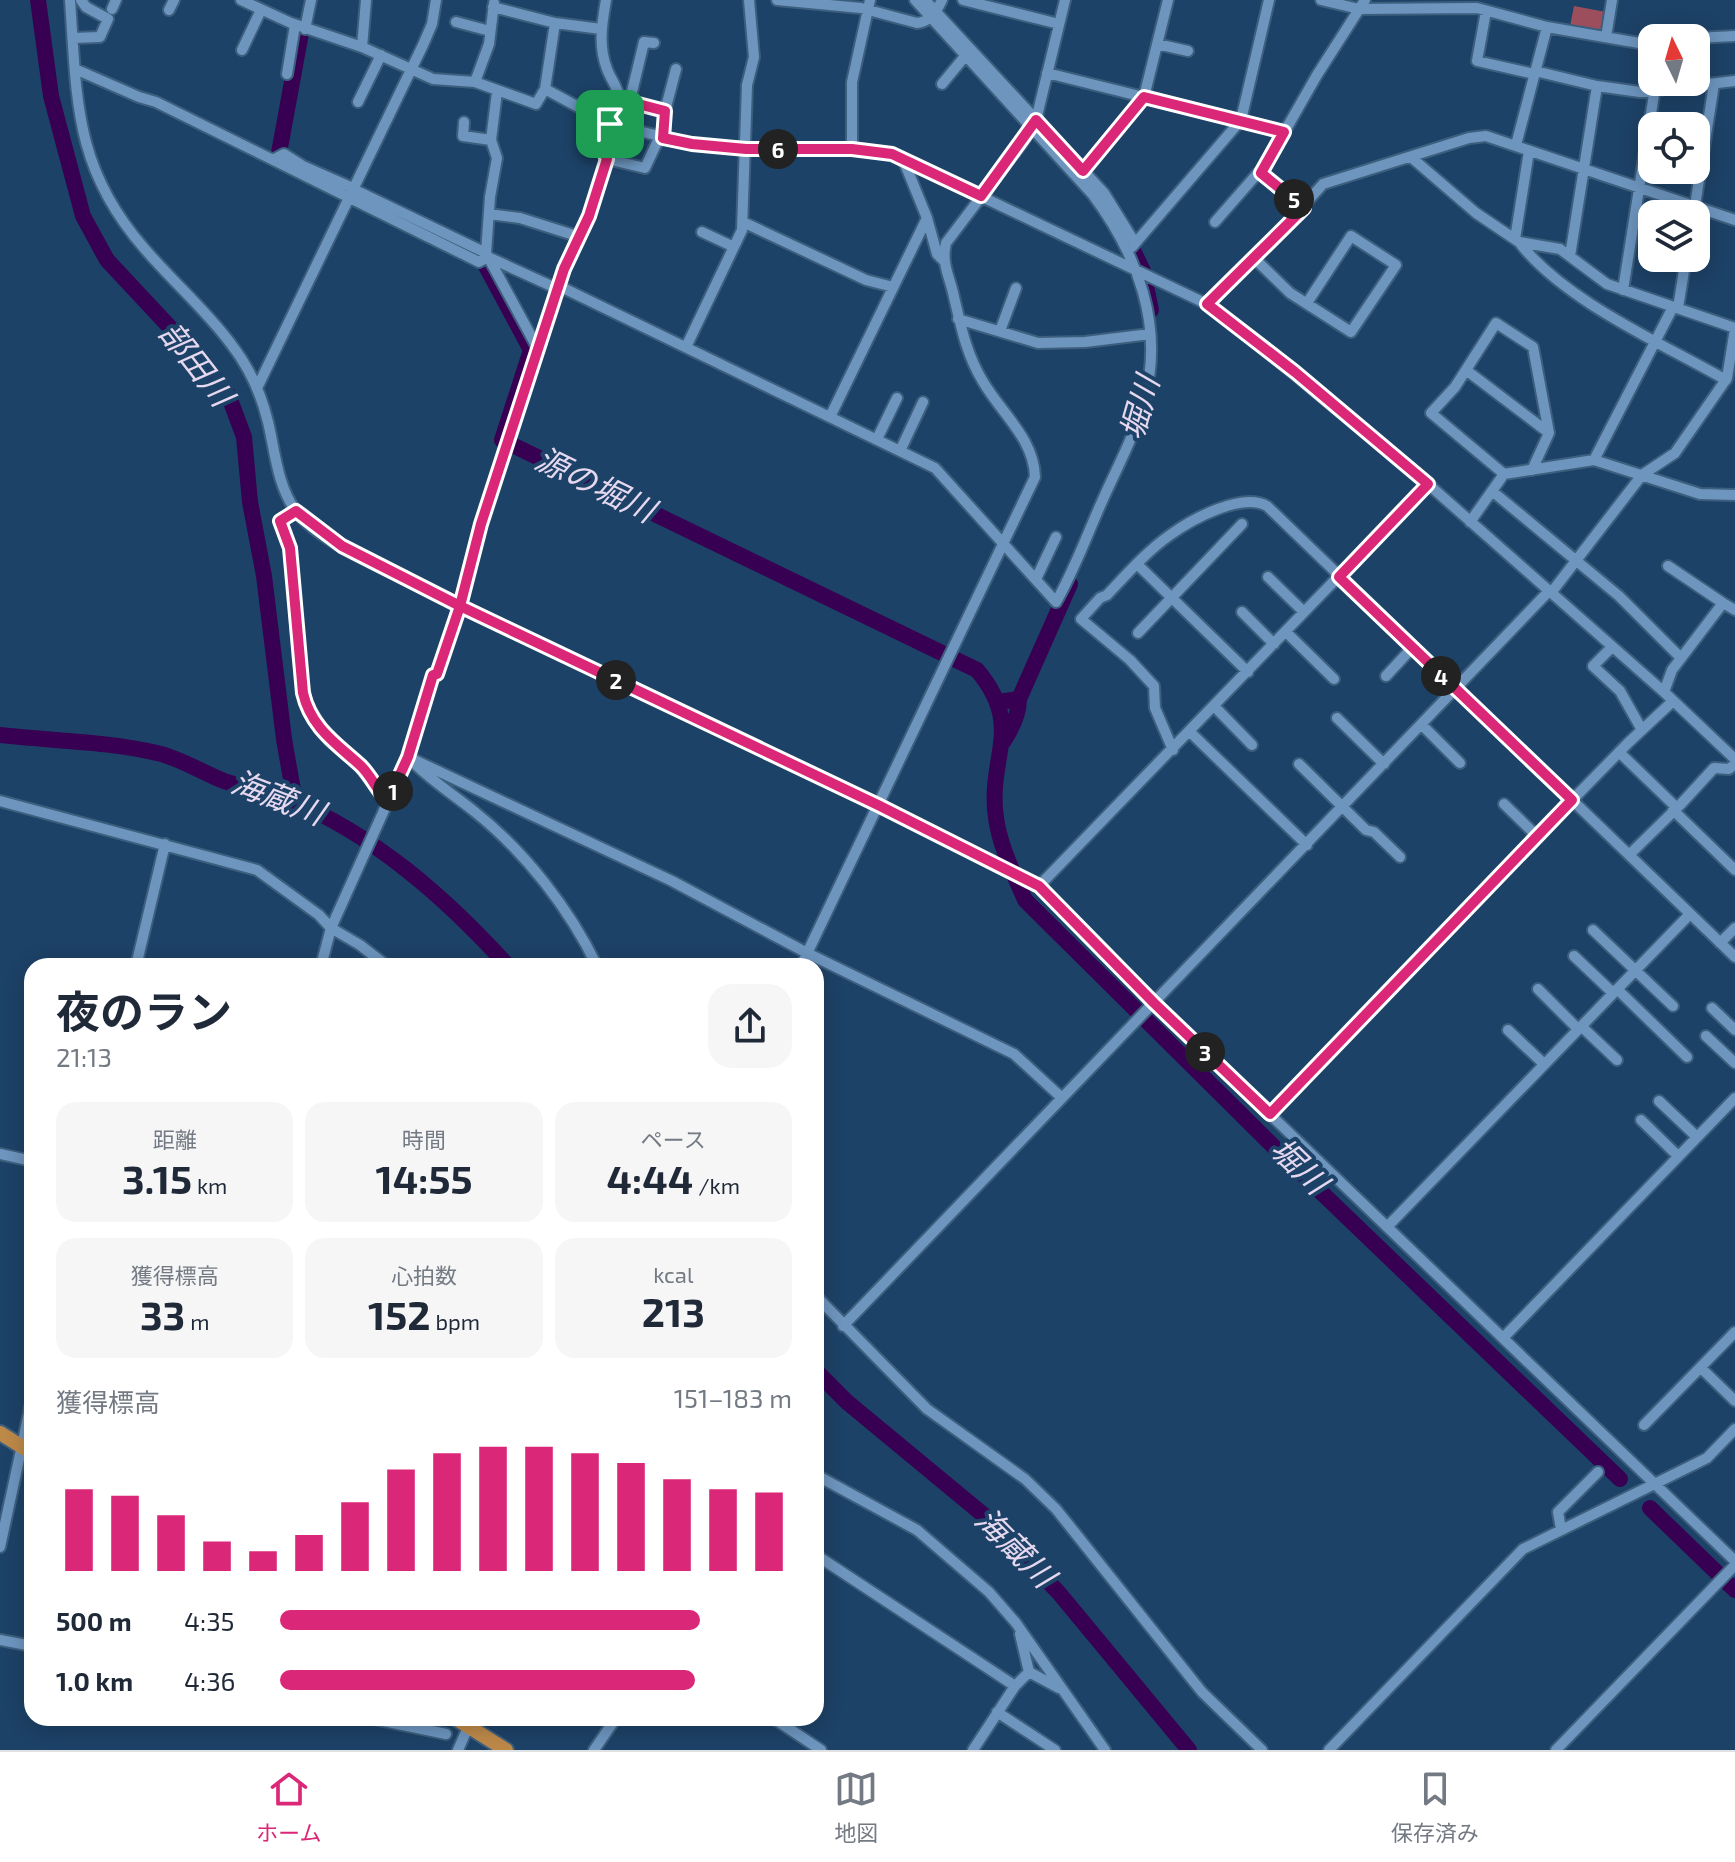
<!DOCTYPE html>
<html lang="ja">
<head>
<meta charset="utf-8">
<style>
  :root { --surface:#fff; --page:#f6f6f7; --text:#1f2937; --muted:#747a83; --line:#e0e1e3; --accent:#db2777 }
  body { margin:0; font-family:"Exo 2","Noto Sans JP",sans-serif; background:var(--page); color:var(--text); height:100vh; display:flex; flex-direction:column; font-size:30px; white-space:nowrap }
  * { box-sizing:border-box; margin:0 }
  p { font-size:26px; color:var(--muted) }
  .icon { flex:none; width:44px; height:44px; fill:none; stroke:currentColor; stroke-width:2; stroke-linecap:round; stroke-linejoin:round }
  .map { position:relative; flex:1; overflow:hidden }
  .details { position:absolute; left:24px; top:958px; width:800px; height:768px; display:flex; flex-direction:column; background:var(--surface); border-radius:24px; box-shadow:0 4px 20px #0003 }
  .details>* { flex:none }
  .needle { width:52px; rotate:355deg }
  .tools { position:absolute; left:1638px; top:24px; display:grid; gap:16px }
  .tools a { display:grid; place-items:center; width:72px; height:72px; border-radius:16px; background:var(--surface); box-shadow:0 4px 20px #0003; font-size:40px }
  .pin { position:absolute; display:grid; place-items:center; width:68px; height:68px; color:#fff; margin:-34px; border-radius:16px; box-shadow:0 4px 12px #0006 }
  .km { position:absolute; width:40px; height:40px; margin:-20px; border-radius:50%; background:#222; color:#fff; font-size:22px; line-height:40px; text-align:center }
  .round { display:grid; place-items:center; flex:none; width:84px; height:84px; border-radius:24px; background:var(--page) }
  .headline { display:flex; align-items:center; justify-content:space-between; height:136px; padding:0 32px }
  h1 { font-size:44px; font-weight:700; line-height:60px }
  .figures { display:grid; grid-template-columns:repeat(3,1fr); gap:12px; height:136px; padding:8px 32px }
  .figures div { display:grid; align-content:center; border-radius:20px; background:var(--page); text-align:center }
  .figures b { font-size:40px; font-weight:700 }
  .figures small { font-size:22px; font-weight:400 }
  .figures p { font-size:22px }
  .chart { height:224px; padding:16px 32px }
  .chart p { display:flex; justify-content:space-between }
  .chart svg { width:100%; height:144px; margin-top:8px; stroke:var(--accent); stroke-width:6 }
  ul { padding:0 32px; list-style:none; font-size:26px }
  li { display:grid; grid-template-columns:128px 96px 1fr; align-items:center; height:60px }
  li i { height:20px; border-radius:10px; background:var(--accent) }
  .tab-bar { display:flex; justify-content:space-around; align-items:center; height:112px; border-top:2px solid var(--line); background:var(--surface); font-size:22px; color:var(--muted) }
  .tab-bar a { display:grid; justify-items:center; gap:4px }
  .tab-bar .current { color:var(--accent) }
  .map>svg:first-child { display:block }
  .green { fill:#9d4e5c }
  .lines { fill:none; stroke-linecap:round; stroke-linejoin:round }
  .river { stroke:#380053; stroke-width:16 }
  .minor-casing { stroke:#3d5f7e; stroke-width:14 }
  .highway-casing { stroke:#3d5f7e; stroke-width:18 }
  .minor { stroke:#6d95be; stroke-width:10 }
  .highway { stroke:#bd8949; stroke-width:14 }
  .route-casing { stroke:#fff; stroke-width:16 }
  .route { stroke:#db2777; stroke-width:10 }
  .labels { text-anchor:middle; stroke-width:8; stroke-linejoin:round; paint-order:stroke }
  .water-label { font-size:32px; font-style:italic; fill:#e5d8ef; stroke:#1d4267 }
</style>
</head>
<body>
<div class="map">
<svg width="1735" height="1750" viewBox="0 0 1735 1750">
  <rect width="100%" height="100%" fill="#1d4267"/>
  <path class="green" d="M1574 6 1606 12 1603 29 1599 32 1570 26Z"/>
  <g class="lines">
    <path class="river" d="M38 0 51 96 83 216 107 260 206 366 228 394 244 437 250 502 264 576 284 739 295 802
      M291 164 282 159 279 153 301 33
      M1125 234 1143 271 1151 310
      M470 250 480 255 531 350 502 440 977 670C1025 727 987 757 996 818 1000 847 1014 874 1025 900L1275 1148 1620 1479
      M999 702 1019 699 1070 584
      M0 735C52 741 106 741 157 753 180 758 201 772 224 781 244 788 267 790 288 799 375 835 445 897 508 966
      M1003 742C1011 730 1019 714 1019 699
      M816 1371 847 1402 986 1517 1059 1593 1189 1750
      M1650 1508 1735 1590"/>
    <defs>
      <path id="minor" d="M70 0C77 100 74 168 144 248 172 281 206 310 231 344 249 367 261 393 268 422 275 451 277 484 295 510 319 543 389 570 427 589 576 664 728 733 878 805L801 966
        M241 0 291 23 362 47 433 79 475 82 536 104 545 89 555 23
        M606 0C602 23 598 46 607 69 610 78 619 89 619 98 619 117 600 140 607 159
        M777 0 861 8 917 23C930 22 937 11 942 0
        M925 0 1104 193 1135 243
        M963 0 1059 24
        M1065 0 1036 120 1022 143 946 243C941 264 950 277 954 297 961 326 966 353 982 380 1000 412 1034 438 1035 477L878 805 1039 886 1154 1003 1735 1561
        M1321 0 1359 9 1477 8 1547 27 1639 43H1652
        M493 7 555 23 601 29
        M112 9 116 0
        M169 10 174 0
        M1486 11 1477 61 1534 74
        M456 22 490 31
        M305 29 311 0
        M1606 37 1612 0
        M73 38 100 37 108 19 86 7 81 0
        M1696 38 1735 36
        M1157 44 1188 51
        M362 47 366 0
        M242 50 261 10
        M75 69 139 97 156 102 479 262 488 257
        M1535 71 1597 86 1640 92 1735 81
        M1047 73 1284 132
        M287 74 295 25
        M475 82 489 44 494 3
        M942 84 966 55
        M545 89 610 124 692 144 746 149H852L892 154 1207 304 1219 312 1428 484 1664 692 1735 759
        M497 92 491 140 497 158 490 197 486 253 538 349
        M625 100 665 111
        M630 100 644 42 654 43
        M358 102 381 55
        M464 122 463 136 491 140
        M660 136 645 168 607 159 589 216 564 269 481 524 460 606 437 674 433 675 408 757 672 881 807 953 1014 1054 1062 1098
        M663 138 665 111 676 69
        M1516 145 1547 27
        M852 149V82L870 0
        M1412 158 1476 213 1519 242C1563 300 1661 343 1726 380
        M903 159 927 218 937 254 943 260
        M273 160 284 154 303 166 353 188
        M1083 171 1144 97 1168 0
        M353 189 486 253
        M1304 208 1261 173 1317 75 1365 0
        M1694 212 1714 84
        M489 214 520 218 580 237
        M743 222 866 280 893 287
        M1215 222 1257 174 1261 173
        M702 232 734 247
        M1515 239 1529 151
        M1519 242 1560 249 1607 284 1735 328
        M1132 247 1241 120 1269 0
        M1570 256 1597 86
        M488 257 558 289
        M1254 258 1290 293 1351 332 1396 265 1351 236 1307 303
        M559 286 935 468 1056 602C1075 569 1088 532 1104 497 1118 466 1135 434 1144 401 1165 326 1137 254 1093 195L915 0
        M1623 290 1656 82
        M1207 304 1271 242 1323 184 1469 138 1486 136 1735 220
        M1678 308 1686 258
        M958 319 1038 343 1085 342 1150 334
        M1000 331 1016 288
        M686 347 742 230 747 85 754 57 749 0
        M1466 370 1549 433
        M257 388 423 45 432 24 436 0
        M830 417 927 218
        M877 439 897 398
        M900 451 923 402
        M1594 460 1673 307
        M1504 474 1431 413 1455 387 1496 323 1533 347 1549 433 1532 470
        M1492 491 1619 596 1681 658
        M296 511 280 521 290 548 299 662 306 703 329 740 359 765 379 792 388 801
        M1470 522 1504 474 1594 460 1700 494 1735 495
        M1138 565 1248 672
        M1668 566 1723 603
        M1268 577 1304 612
        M1036 579 1056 537
        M1551 593 1642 475 1675 453 1727 378 1735 329
        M1242 612 1274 644
        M1286 632 1334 679
        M1138 633 1242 524
        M1612 647 1593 666 1620 691 1642 730
        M1386 676 1412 648
        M1664 692 1672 670 1723 603 1735 610
        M1214 706 1252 745
        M1337 718 1384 764
        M1422 725 1460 763
        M1190 732 1307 845
        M1173 750 1155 708 1154 686 1130 660 1081 619 1100 598 1107 595C1126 575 1147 551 1170 535 1192 519 1242 492 1267 506L1735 957
        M1619 752 1676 807
        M1299 764 1366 830 1374 832 1400 857
        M0 801 257 870 319 915 331 928 360 945 387 966
        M1504 804 1537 836
        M1673 810 1735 870
        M1629 855 1680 805 1714 768 1729 769 1735 764
        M1039 886 1428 484
        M1593 930 1673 1006
        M1720 943 1735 928
        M1574 956 1613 993
        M136 966 165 844
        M321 966 331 928 408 757C427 778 453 794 475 812 525 852 569 908 597 966
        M1538 989 1578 1029
        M1617 989 1687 1057
        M1712 1008 1735 1030
        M1581 1026 1617 1060
        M1508 1030 1544 1064
        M1706 1036 1735 1063
        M1659 1101 1697 1137
        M1270 1114 1537 836 1628 743 1673 701
        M1641 1120 1678 1156
        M0 1154 32 1161
        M1387 1227 1690 914
        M816 1296 927 1409 1025 1479 1056 1509 1202 1692 1262 1750
        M843 1326 1549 591
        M1504 1337 1735 1098
        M1701 1368 1735 1401
        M1644 1425 1735 1332
        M816 1475 917 1530 989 1592 1016 1623 1105 1750
        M1561 1529 1558 1512 1598 1472
        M0 1547 32 1399
        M816 1555 1015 1686
        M0 1640 32 1646
        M1029 1672 1059 1688
        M997 1712 1055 1750
        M369 1718 446 1734
        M773 1718 821 1750
        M458 1750 472 1718
        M594 1750 616 1718
        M973 1750 1015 1686 1029 1672 1020 1634
        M1329 1750 1523 1549 1707 1458 1735 1429
        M1556 1750 1735 1565"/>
      <path id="highway" d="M0 1433 32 1453
        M455 1718 506 1750"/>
    </defs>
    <use href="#minor" class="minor-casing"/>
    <use href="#highway" class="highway-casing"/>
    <use href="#minor" class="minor"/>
    <use href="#highway" class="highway"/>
  </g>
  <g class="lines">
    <defs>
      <path id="route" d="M610 124 605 155 607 159 589 216 564 269 481 524 460 606 437 674 433 675 408 757 388 801C377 791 372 777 361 766 337 744 311 728 303 693L290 548 280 521 296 511 342 546 460 606 878 805 1039 886 1154 1003 1270 1114 1572 800 1339 577 1428 484 1295 372 1207 304 1304 208 1261 173 1284 132 1144 97 1083 171 1036 120 981 196 892 154 852 149H746L692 144 663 138 665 111 619 99 610 124"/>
    </defs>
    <use href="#route" class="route-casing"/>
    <use href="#route" class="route"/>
  </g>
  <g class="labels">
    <g class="water-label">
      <text transform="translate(196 364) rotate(52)" y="11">部田川</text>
      <text transform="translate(1140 408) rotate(-74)" y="11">堀川</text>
      <text transform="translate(595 485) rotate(26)" y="11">源の堀川</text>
      <text transform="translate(278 798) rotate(21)" y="11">海蔵川</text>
      <text transform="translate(1299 1166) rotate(44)" y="11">堀川</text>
      <text transform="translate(1015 1548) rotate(45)" y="11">海蔵川</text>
    </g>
  </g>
</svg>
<div class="tools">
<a><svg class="needle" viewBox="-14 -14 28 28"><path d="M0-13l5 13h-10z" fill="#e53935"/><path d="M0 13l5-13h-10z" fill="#747a83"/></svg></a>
<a><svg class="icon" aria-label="locate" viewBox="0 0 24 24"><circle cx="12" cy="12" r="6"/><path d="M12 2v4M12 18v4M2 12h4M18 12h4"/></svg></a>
<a><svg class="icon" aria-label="layers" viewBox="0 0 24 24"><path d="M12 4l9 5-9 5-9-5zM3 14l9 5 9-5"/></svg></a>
</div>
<div class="pin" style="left:610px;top:124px;background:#1e9e55"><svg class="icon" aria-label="arrive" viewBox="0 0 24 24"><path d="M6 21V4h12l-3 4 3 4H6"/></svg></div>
<b class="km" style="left:393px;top:791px">1</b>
<b class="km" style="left:616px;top:680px">2</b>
<b class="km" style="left:1205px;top:1052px">3</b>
<b class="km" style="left:1441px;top:676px">4</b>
<b class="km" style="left:1294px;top:199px">5</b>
<b class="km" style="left:778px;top:149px">6</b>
<section class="details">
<div class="headline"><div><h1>夜のラン</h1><p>21:13</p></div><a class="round"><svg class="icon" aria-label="share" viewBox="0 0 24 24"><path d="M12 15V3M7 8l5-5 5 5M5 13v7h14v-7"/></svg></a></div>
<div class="figures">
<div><p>距離</p><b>3.15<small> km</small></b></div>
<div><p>時間</p><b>14:55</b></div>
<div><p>ペース</p><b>4:44<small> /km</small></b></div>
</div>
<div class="figures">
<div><p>獲得標高</p><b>33<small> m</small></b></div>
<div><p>心拍数</p><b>152<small> bpm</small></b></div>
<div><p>kcal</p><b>213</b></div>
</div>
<div class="chart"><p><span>獲得標高</span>151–183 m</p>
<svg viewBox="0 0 160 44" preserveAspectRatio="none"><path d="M5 44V19M15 44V21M25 44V27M35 44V35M45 44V38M55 44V33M65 44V23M75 44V13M85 44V8M95 44V6M105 44V6M115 44V8M125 44V11M135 44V16M145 44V19M155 44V20"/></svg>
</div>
<ul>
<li><b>500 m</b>4:35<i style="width:82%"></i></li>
<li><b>1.0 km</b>4:36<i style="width:81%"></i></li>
</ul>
</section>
</div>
<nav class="tab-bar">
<a class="current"><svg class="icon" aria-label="home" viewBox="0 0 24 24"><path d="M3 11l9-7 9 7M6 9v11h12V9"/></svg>ホーム</a>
<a><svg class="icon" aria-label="map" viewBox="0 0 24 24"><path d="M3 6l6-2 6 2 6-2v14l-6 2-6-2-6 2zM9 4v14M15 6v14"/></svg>地図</a>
<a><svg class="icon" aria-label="saved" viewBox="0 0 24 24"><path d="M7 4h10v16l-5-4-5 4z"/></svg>保存済み</a>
</nav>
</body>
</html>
